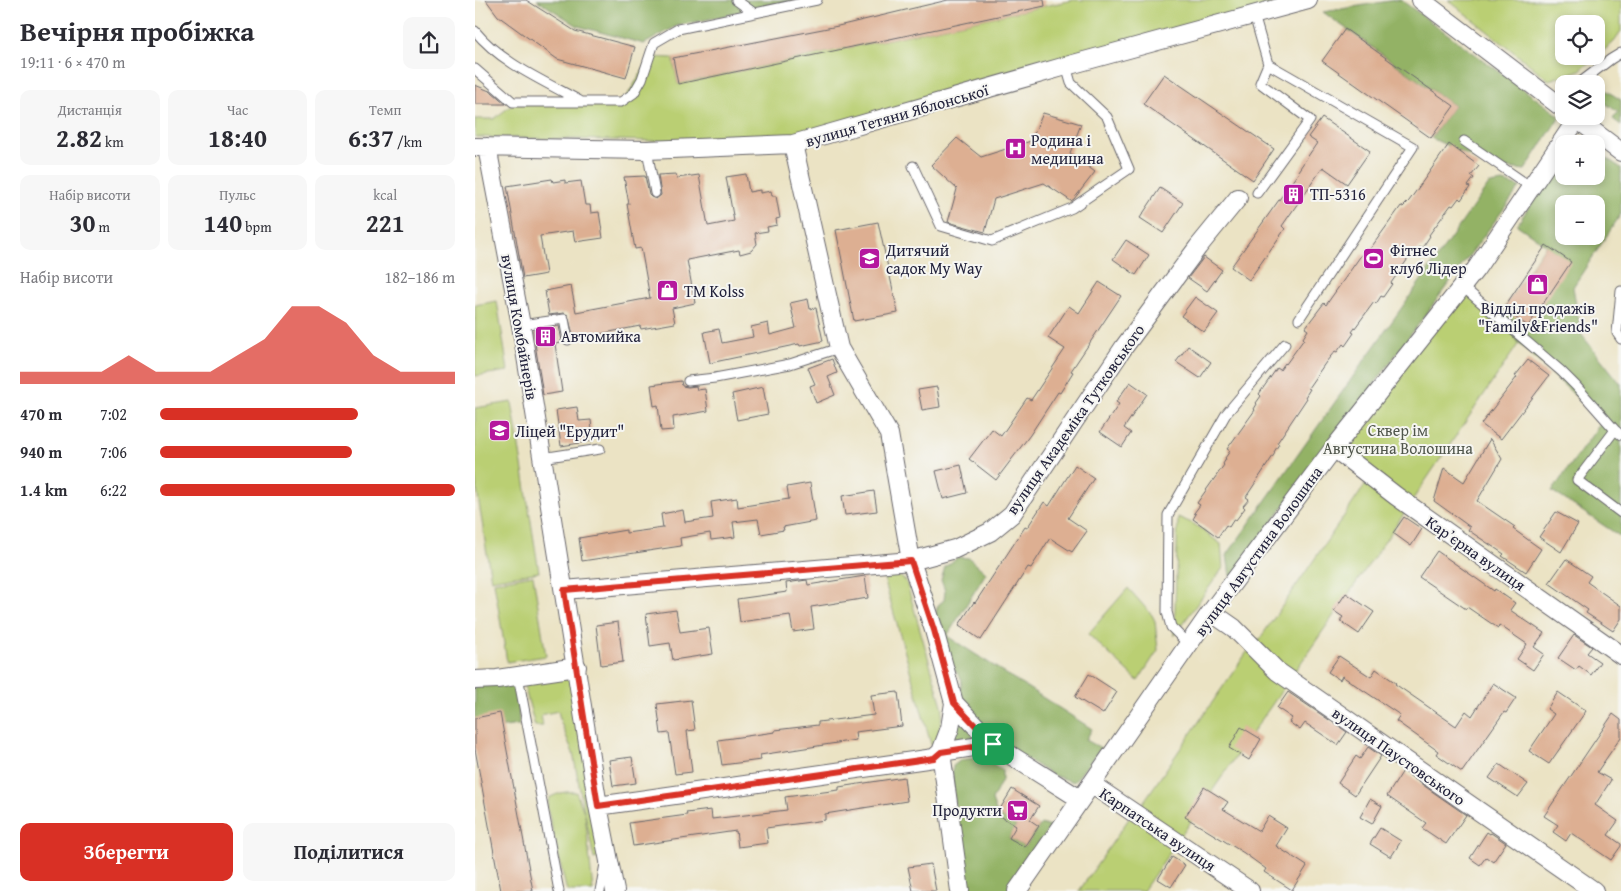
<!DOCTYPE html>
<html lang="uk">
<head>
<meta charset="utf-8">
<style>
  :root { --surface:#fff; --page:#f7f7f7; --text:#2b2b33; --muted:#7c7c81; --accent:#d93025 }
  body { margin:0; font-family:"Gentium Book Plus",serif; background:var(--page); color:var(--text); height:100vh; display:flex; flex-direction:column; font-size:19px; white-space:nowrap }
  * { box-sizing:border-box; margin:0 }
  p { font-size:16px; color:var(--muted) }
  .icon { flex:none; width:28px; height:28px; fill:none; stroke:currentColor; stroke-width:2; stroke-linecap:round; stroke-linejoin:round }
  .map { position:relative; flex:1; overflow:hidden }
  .drawer { display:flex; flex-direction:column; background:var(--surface); width:475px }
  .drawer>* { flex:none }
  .controls { position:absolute; left:1080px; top:15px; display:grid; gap:10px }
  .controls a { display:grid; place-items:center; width:50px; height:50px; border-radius:10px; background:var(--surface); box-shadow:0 2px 8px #0003; font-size:25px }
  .pin { position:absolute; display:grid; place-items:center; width:42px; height:42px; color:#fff; margin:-21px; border-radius:10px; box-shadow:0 2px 8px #0006 }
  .round { display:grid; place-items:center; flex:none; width:52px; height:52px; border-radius:10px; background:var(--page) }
  .overview { display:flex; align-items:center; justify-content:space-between; height:85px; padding:0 20px }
  h1 { font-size:28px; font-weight:600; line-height:38px }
  .stats { display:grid; grid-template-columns:repeat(3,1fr); gap:8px; height:85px; padding:5px 20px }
  .stats div { display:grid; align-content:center; border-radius:10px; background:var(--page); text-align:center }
  .stats b { font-size:25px; font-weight:600 }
  .stats small { font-size:14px; font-weight:400 }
  .stats p { font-size:14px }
  .chart { height:140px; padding:10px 20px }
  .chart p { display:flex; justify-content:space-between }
  .chart svg { width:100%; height:90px; margin-top:5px; fill:var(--accent); opacity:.7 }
  .button { display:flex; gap:10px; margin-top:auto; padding:10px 20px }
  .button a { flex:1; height:58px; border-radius:10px; background:var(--accent); color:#fff; font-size:20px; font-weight:600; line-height:58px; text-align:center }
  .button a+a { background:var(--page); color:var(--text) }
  ul { padding:0 20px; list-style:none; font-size:16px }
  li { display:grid; grid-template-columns:80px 60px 1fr; align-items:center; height:38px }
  li i { height:12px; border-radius:6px; background:var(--accent) }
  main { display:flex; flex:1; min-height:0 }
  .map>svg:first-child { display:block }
  .green { fill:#bacf73; stroke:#6e7857; fill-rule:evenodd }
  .forest { fill:#93b265; stroke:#5a6a50; fill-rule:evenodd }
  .building { fill:#ddaf92 }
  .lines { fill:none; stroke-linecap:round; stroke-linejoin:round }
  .service-casing { stroke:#68666b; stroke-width:11 }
  .minor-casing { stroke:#68666b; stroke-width:20 }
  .service { stroke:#fff; stroke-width:9 }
  .minor { stroke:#fff; stroke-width:18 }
  .route-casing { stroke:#fff; stroke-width:10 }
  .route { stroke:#d93025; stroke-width:6 }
  .labels { text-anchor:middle; stroke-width:4; stroke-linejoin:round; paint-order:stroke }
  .street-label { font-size:16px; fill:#22223b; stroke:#f6f6f2 }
  .poi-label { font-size:16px; fill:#22223b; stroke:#f6f6f2; text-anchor:start }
  .park-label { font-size:16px; fill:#50564c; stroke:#f6f6f2 }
</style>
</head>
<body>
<main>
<section class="drawer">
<div class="overview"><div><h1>Вечірня пробіжка</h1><p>19:11 · 6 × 470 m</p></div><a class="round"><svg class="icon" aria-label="share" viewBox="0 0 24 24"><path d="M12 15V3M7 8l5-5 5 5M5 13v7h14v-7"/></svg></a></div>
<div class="stats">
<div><p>Дистанція</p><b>2.82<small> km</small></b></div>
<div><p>Час</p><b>18:40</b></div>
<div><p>Темп</p><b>6:37<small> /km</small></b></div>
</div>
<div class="stats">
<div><p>Набір висоти</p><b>30<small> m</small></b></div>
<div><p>Пульс</p><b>140<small> bpm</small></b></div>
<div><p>kcal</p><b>221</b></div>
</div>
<div class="chart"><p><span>Набір висоти</span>182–186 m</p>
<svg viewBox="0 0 160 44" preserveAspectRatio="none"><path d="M0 44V38L10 38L20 38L30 38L40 30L50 38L60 38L70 38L80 30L90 22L100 6L110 6L120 14L130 30L140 38L150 38L160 38V44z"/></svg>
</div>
<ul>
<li><b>470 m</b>7:02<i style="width:67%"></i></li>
<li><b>940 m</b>7:06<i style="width:65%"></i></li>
<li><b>1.4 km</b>6:22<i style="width:100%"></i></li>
</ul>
<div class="button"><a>Зберегти</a><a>Поділитися</a></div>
</section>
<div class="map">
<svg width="1146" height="891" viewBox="0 0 1146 891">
  <rect width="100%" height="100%" fill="#f6f6f2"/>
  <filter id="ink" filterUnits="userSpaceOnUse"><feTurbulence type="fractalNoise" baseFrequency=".02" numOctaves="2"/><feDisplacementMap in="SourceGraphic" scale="10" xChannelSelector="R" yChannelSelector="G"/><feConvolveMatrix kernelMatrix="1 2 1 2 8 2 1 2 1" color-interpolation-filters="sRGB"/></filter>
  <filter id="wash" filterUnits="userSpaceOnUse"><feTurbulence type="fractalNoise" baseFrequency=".0096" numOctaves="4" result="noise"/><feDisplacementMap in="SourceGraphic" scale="20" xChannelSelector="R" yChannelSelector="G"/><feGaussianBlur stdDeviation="1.12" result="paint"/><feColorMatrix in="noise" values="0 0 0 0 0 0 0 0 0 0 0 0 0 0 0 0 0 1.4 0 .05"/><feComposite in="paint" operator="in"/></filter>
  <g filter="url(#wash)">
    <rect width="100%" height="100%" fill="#ebe3c4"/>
    <path class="green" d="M598 0H833L318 144 0 137V119H19L38 104H147L176 57 198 58 203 84Z
      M973 0H1146V32L1139 42 1105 70 1074 80ZM1089 24H1121V56H1089Z
      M988 287 1023 317 1044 343 934 505 859 448Z
      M22 301 33 371 0 376V305Z
      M37 402 64 572 16 580 0 477V408Z
      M893 481 933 508 668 891H604L655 817 665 807 772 652 786 637Z
      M703 517 719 524 746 544 748 568 699 636Z
      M421 574 431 581 468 709 464 733 457 748 408 575Z
      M58 575 71 656 32 662 19 582Z
      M653 588 677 615 680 621 683 650 663 681 613 634Z
      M97 677 127 857 119 859 110 814 118 891H93L91 888 72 807 74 798C83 793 90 791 101 792L109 812 98 753 86 723 83 711 66 715 68 726H60L47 678Z"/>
    <path class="forest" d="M62 0H321L202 26 169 44 103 26Z
      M920 0H926L1085 116 1050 170 1032 168 1025 170 956 138 979 106 848 12Z
      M1121 84 1146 100V125L1138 119 1143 112 1121 97Z
      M1121 151 1146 168V214L1098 287 1106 334 1146 384V537L1077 491 1127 421 1044 343 1023 317 1071 245 1042 225 1089 153V176H1121ZM1089 204H1121V236H1089Z
      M1028 182 1045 187 758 575 755 576 752 555 1014 184Z
      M483 557 494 558 511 573 472 636 617 729 611 740 626 748 599 782 577 775 514 735 494 712 485 693 487 680 471 658 460 615 463 605 469 600 470 591 466 580 470 567Z
      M0 675 43 676 44 725 0 731Z
      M486 720 504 735 492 745 479 740 475 728Z
      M500 758 512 760 527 770V780L517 800 522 814 541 826 534 838 550 847 566 824 575 827 533 891H492L477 781 478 766 486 760Z"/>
    <g id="blocks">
      <path class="building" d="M11 0H51L100 31 160 47 151 78 82 59 23 16Z
        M473 0H569L570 6 203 84 198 58 363 26Z
        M870 29 979 106 956 138 847 61Z
        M689 74 799 149 778 180 668 104Z
        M0 85 17 92 31 104H0Z
        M568 113 606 124 595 153 620 172 599 199 596 201 569 183 519 199 510 232 473 222 482 189 456 165 482 138 506 157 556 141Z
        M847 118 895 151 872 184 848 167 807 226 810 229 774 280 756 267 824 172 823 171 842 143 833 137Z
        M974 144 1004 166 996 176 999 178 993 186 995 187 986 200 984 198 978 206 976 205 954 235 955 236 947 248 945 247 939 255 937 253 916 283 917 284 908 297 906 296 901 304 899 302 877 332 879 333 870 346 868 344 862 352 860 351 851 362 833 388 835 389 830 397 832 398 802 443 804 444 799 452 800 453 771 497 774 499 768 506 770 508 761 520 759 519 754 527 751 525 743 537 718 519 721 514 719 513 725 505 722 503 749 465 748 464 751 459 750 458 755 451 752 449 780 410 779 409 782 404 781 403 786 396 784 394 802 368 805 370 810 363 811 364 829 339 828 338 833 330 830 328 849 303 851 305 887 254 890 256 926 206 928 207 934 201Z
        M201 174 202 178 224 175 233 226 259 221 251 177 271 174 274 192 285 190V193L296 191 297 196H301L305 218 301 219 302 225 292 227 293 231 280 233 282 244 276 251 265 254 264 250 212 260 220 303 197 308 200 323 166 329 165 326 99 339 93 315 89 313 74 315 70 291 96 286 101 312 175 298 166 248 160 249 152 204H154L149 177 170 176 174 195 176 197 181 199 186 195 183 175Z
        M77 179 78 182 90 180V183L106 181 110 205H115L116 213 124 212 128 238 100 242 98 231 65 236 71 274 48 278 32 186Z
        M685 188 708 203 688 233 665 218Z
        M403 222 423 313 379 321 361 230Z
        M651 240 674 255 661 275 638 259Z
        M1071 245 1096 262 1053 326 1028 309Z
        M729 257 747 270 732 291 713 278Z
        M624 282 646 296 596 371 598 372 585 393 583 392 555 435 521 480 494 459 517 429 526 436 552 398 556 400 590 349 573 338 594 306 604 313Z
        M720 297 743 313 729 332 706 316Z
        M333 299 335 309 341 308 348 341 325 346 324 344 235 363 229 332 244 329 247 343 278 337 276 327 293 323 295 335 321 328 315 303Z
        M84 326 87 341H85V343L80 344 87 392 68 395 58 330Z
        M713 346 736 362 725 378 701 362Z
        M357 359 362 373 353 377 360 395 341 403 335 386 340 384 333 368Z
        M1053 360 1074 376 1026 439 1006 424 1042 377 1040 376Z
        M206 381 207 386 213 387 221 386 222 390 230 389 233 411 198 417 199 430 186 431 183 405 179 406 176 385Z
        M655 382 672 394 649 428 656 433 647 447 625 432 644 404 641 402Z
        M288 387 293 414 262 420 257 394Z
        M462 387 465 407 447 410 443 390Z
        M102 407 104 421 116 420 118 441 86 446 81 410Z
        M1015 439 1027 459 1002 501 1040 527 1038 529 1066 549 1051 572 1027 556 1029 554 993 530 995 527 959 501 969 468 989 482Z
        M486 465 492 493 468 499 461 471Z
        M600 465 619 478 593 518 612 531 597 552 575 538 556 568 553 567 506 640 484 625 499 602 500 603 550 527 552 528 569 502 574 506Z
        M335 483 341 521 308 527 309 530 286 534 283 519 258 522 260 537 236 540 235 533 205 538 206 546 107 561 104 538 151 530V533L188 528 186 514 208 510 210 522 238 518 236 502 262 498 263 507 314 499 312 487Z
        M399 491 402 511 370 515 367 496Z
        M1081 512 1103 524 1086 552 1064 537Z
        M929 517 947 529 936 546 918 533Z
        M962 551 1019 591 1020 589 1040 603 1035 610 1069 633 1059 647 1069 654 1058 670 1042 659 1052 644 1024 625 1023 628 992 607 991 609 944 577Z
        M1091 559 1116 576 1112 582 1146 606V619L1138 631 1111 613 1113 610 1074 583Z
        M390 576 393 598 336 607 339 629 318 632 315 615 265 622 262 599 312 592 311 583 332 580 333 585Z
        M871 593 899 612 884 634 865 621 868 617 859 611Z
        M201 610 205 632 234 628 238 654 198 660 195 643 175 646 171 614Z
        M143 622 148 662 126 665 121 625Z
        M1099 635 1117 647 1112 653 1125 662 1116 675 1104 666 1101 670 1083 658Z
        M864 656 896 677 901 669 921 683 920 684 981 726 991 711 997 716 1018 683 1041 698 1031 713 1029 712 987 772 961 754 963 751 921 721 925 715 867 676 865 680 853 672Z
        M614 674 642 692 628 714 600 697Z
        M423 692 427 726 380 732 381 740 285 755 286 760 247 765 243 740 300 732V730L343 725V722L399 715 396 695Z
        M813 692 872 732 863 745 830 723 825 730 814 722 817 718 802 708Z
        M1083 692 1111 711 1074 764 1054 751 1079 714 1072 709Z
        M216 700 220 730 212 731 217 772 200 774 194 733 186 734 182 704Z
        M25 713 38 783 58 891H26L0 749V718Z
        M1138 714 1146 720V737L1122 772 1136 780 1120 805 1143 821 1133 835 1146 844V846L1136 860 1096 833 1091 841 1078 832 1083 825 1069 816Z
        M766 727 786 739 774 760 754 748Z
        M893 747 906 756 880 795 863 783 881 756 885 759Z
        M157 757 161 783 138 786 134 760Z
        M1024 764 1053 784 1043 797 1014 778Z
        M928 771 991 815 971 844 947 828 951 823 912 796Z
        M429 777 432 801 350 814V820L291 828 293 843 263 847 261 831 158 846 154 823 212 815 211 813 236 810 237 819 312 810 310 797 364 790V787Z
        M729 787 753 802 748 809 784 831 793 816 812 828 801 846 832 866 817 890 789 872 791 869 769 853 710 817Z
        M537 789 564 806 555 820 564 826 550 847 534 838 541 826 522 814Z
        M895 799 907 806 897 824 885 817Z
        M905 828 926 841 916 857 895 844Z
        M1012 832 1015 834 1016 833 1031 843 1018 862 1011 857 1005 865 995 858Z
        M697 857 710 865 696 887 683 879Z
        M456 864 461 891H438L433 867Z"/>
    </g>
  </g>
  <g filter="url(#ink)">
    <use href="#blocks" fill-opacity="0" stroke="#68666b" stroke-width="1"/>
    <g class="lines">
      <defs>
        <path id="service" d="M261 0 279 13
          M779 15 793 64 938 147 824 319
          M0 31C26 63 69 81 105 101
          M0 69 38 102H146L159 93 167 79 179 43 203 29 342 0
          M1103 84 1136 59 1146 53
          M989 141 1056 187
          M172 150 180 193
          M438 166 466 226 517 241 597 208 654 169 632 117 596 83 591 66
          M782 193 835 120 785 83 793 64
          M988 287 1086 371 1101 386 1140 430 1146 435
          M1146 291 1142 333 1146 339
          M46 325 89 319 93 340
          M213 381 240 378 315 364 364 348
          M1140 430 1102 480 1146 513
          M67 458 125 449
          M714 645 696 627 692 612 693 515 751 414 810 344
          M43 676 84 891
          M125 891 130 864"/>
        <path id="minor" d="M946 0 1089 109
          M1098 116 1146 152
          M318 144 364 348 414 434 436 561 459 630 479 703 475 728 466 752 485 891
          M0 147 172 150 318 144 591 66 833 0
          M12 147 46 325 123 806 140 891
          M859 448 921 496 1146 655
          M89 590 436 561 480 549 515 532 537 514 649 347 723 247 763 198
          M736 612 759 628 802 671 1119 891
          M0 680 22 679 102 667
          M479 703 518 744 605 799
          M616 784 775 891
          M123 806 459 758 466 752 518 744
          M542 891 736 612 859 448 1001 269 1102 119"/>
      </defs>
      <use href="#service" class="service-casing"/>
      <use href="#minor" class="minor-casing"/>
      <use href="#service" class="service"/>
      <use href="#minor" class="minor"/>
    </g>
  </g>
  <g class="lines" filter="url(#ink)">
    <defs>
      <path id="route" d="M436 561 459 630 479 703 518 744 466 752 459 758 123 806 89 590Z"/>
    </defs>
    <use href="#route" class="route-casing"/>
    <use href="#route" class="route"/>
  </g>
  <defs>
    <symbol id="hospital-square" viewBox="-11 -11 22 22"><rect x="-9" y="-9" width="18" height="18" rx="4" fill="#b5179e" stroke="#f6f6f2"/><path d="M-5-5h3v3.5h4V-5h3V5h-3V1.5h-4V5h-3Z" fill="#fff"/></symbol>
    <symbol id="building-square" viewBox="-11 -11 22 22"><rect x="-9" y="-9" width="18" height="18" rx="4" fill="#b5179e" stroke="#f6f6f2"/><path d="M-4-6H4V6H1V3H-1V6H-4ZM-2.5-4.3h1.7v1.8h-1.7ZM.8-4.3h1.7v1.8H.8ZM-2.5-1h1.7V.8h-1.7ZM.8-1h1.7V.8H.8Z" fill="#fff"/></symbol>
    <symbol id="school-square" viewBox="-11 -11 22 22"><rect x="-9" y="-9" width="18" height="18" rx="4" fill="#b5179e" stroke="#f6f6f2"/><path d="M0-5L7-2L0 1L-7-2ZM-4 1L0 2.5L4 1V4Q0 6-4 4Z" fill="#fff"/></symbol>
    <symbol id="stadium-square" viewBox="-11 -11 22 22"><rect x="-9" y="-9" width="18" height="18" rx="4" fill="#b5179e" stroke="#f6f6f2"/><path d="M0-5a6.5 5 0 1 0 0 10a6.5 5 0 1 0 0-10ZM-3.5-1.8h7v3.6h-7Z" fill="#fff"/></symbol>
    <symbol id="shop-square" viewBox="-11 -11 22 22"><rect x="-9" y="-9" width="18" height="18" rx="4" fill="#b5179e" stroke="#f6f6f2"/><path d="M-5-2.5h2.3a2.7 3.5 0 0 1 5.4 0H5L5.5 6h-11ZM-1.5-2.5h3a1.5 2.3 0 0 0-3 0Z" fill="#fff"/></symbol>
    <symbol id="supermarket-square" viewBox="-11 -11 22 22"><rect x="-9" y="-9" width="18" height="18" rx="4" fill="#b5179e" stroke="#f6f6f2"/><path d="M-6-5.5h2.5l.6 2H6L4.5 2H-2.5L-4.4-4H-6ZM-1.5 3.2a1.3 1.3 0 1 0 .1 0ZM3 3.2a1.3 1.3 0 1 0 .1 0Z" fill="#fff"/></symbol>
  </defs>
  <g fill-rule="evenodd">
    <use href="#hospital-square" x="528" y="136" width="25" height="25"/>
    <use href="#building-square" x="806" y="182" width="25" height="25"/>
    <use href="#school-square" x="382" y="246" width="25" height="25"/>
    <use href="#stadium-square" x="886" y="246" width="25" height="25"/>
    <use href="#shop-square" x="1050" y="272" width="25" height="25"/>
    <use href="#shop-square" x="180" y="278" width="25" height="25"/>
    <use href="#building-square" x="58" y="324" width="25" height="25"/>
    <use href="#school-square" x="12" y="418" width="25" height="25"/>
    <use href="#supermarket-square" x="530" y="798" width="25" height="25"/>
  </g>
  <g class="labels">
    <g class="street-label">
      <text transform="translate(422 115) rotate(-16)" y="6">вулиця Тетяни Яблонської</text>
      <text transform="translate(45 327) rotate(80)" y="6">вулиця Комбайнерів</text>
      <text transform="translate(600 419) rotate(-55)" y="6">вулиця Академіка Тутковського</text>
      <text transform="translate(783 551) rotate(-54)" y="6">вулиця Августина Волошина</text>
      <text transform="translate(1001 553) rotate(35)" y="6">Карʼєрна вулиця</text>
      <text transform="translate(924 756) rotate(35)" y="6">вулиця Паустовського</text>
      <text transform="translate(683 829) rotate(34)" y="6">Карпатська вулиця</text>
    </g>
    <g class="poi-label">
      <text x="556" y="146">Родина і<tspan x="556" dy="18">медицина</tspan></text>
      <text x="835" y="200">ТП-5316</text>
      <text x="411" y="256">Дитячий<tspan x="411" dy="18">садок My Way</tspan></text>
      <text x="915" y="256">Фітнес<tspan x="915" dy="18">клуб Лідер</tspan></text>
      <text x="209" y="297">TM Kolss</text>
      <text x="1063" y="314" text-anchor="middle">Відділ продажів<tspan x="1063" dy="18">"Family&amp;Friends"</tspan></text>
      <text x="86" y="342">Автомийка</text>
      <text x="40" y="437">Ліцей "Ерудит"</text>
      <text x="527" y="816" text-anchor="end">Продукти</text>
    </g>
    <g class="park-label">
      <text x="923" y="436">Сквер ім<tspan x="923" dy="18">Августина Волошина</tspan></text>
    </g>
  </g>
</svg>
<div class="controls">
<a><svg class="icon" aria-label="locate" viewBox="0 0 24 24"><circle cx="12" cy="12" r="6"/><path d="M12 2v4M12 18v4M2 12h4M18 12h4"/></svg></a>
<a><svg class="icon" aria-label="layers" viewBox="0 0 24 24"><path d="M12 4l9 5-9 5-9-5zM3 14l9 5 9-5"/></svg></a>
<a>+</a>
<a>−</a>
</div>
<div class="pin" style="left:518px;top:744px;background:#1e9e55"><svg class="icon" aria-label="arrive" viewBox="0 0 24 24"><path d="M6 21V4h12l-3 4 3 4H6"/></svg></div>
</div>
</main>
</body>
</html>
